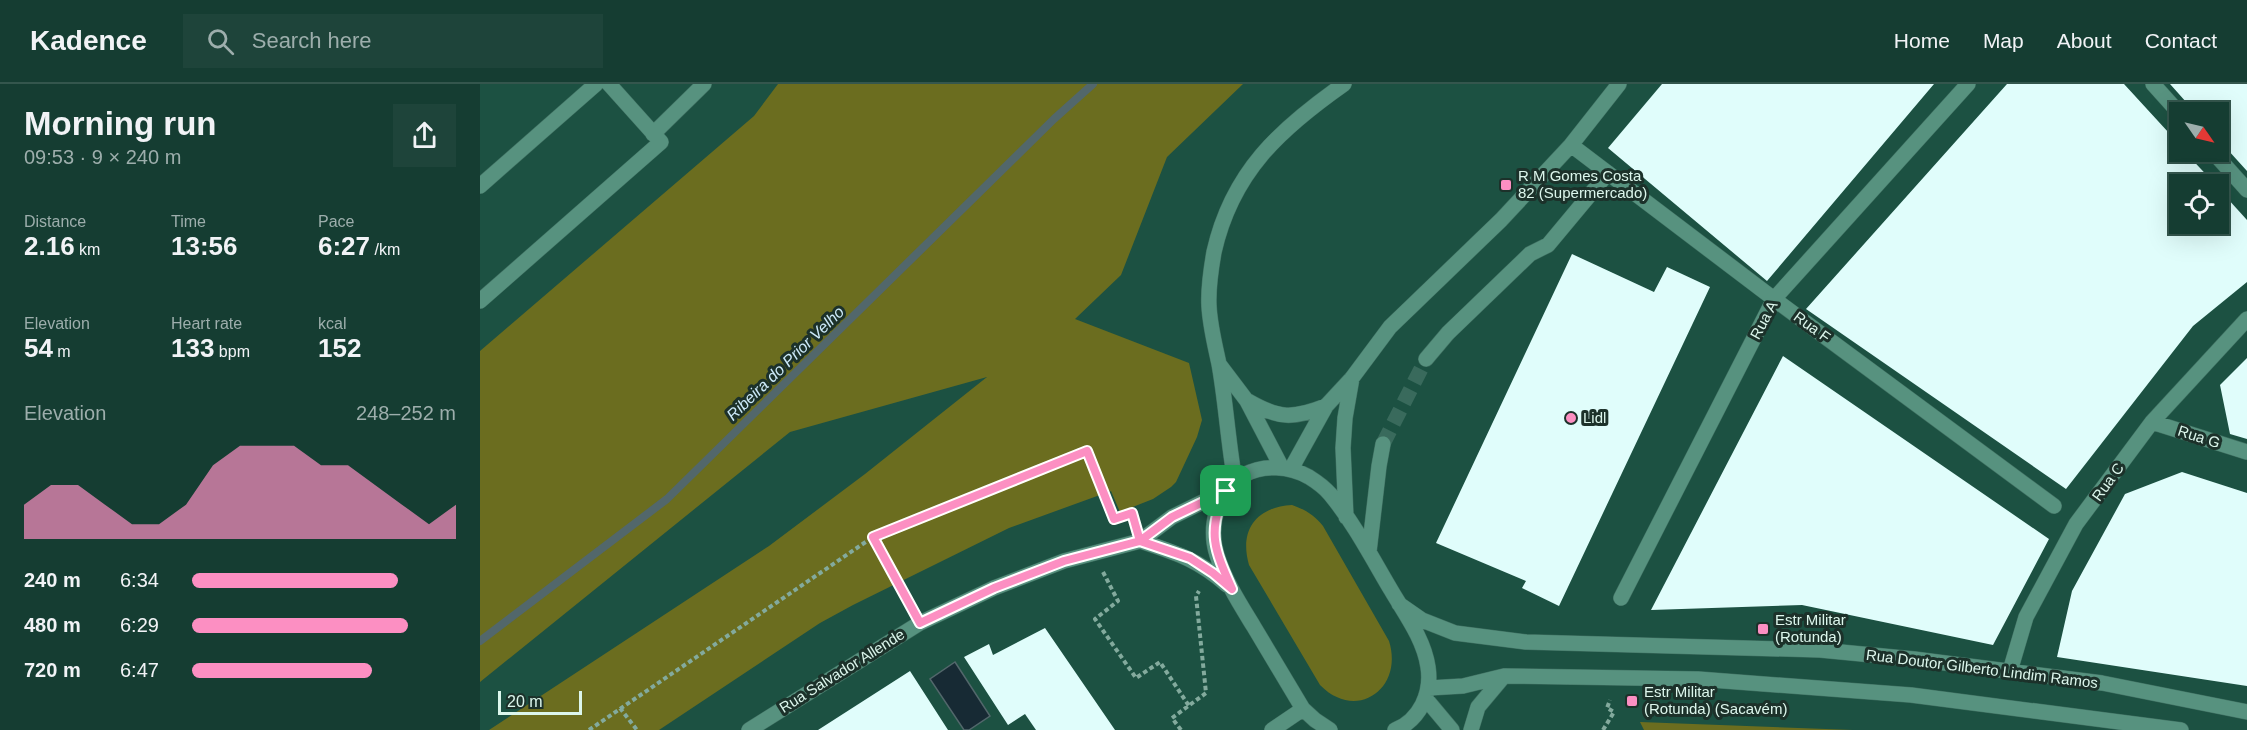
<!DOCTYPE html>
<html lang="en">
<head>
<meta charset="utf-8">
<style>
  :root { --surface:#153d32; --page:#1e443a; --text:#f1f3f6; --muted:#9daeac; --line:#34564d; --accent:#fc8fc2 }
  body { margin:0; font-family:Arial,sans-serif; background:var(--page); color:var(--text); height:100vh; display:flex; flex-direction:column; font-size:22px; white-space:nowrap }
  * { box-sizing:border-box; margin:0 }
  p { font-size:20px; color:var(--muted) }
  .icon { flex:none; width:33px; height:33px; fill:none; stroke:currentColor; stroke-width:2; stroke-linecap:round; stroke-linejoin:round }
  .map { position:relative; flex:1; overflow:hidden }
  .panel { display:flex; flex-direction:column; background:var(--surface); width:480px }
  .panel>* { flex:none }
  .needle { width:39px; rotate:124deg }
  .buttons { position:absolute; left:1689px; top:18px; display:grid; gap:12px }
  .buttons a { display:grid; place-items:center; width:60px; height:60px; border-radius:0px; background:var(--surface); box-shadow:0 6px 24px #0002,0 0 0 2px var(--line); font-size:30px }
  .scale { position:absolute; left:18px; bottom:15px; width:84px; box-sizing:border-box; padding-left:6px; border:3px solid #dcf6ec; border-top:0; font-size:16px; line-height:21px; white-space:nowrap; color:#dcf6ec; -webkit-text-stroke:4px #1c312a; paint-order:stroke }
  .pin { position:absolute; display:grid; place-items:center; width:51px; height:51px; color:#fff; margin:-26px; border-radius:12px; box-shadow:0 3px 9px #0006 }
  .round { display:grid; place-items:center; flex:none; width:63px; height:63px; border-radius:0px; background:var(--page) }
  .headline { display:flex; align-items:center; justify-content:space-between; height:102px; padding:0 24px }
  h1 { font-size:33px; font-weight:700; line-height:45px }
  .stats { display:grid; grid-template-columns:repeat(3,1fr); gap:9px; height:102px; padding:6px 24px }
  .stats div { display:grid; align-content:center }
  .stats b { font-size:26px; font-weight:700 }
  .stats small { font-size:16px; font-weight:400 }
  .stats p { font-size:16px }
  .chart { height:168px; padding:12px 24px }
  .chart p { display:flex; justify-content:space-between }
  .chart svg { width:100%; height:108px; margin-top:6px; fill:var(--accent); opacity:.7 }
  ul { padding:0 24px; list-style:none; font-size:20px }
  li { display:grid; grid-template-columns:96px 72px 1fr; align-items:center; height:45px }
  li i { height:15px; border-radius:8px; background:var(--accent) }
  header { display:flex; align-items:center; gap:36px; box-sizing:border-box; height:84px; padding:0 30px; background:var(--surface); border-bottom:2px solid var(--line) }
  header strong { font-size:28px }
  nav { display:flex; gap:33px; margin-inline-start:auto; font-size:21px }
  .search { width:420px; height:54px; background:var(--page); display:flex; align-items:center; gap:15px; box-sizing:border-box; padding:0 21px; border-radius:0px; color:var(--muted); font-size:22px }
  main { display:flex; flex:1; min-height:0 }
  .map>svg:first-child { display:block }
  .green { fill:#6b6d1f }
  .water { fill:#172a34; stroke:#52676b; stroke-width:1.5 }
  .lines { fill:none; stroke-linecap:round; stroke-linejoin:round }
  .stream { stroke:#52676b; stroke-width:8 }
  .building { fill:#e0fdfb }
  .minor-tunnel { stroke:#396a5c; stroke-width:15; stroke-dasharray:15 8; stroke-linecap:butt }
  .minor-casing { stroke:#3f6f61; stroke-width:16 }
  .path { stroke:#83aa9d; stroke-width:4; stroke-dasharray:4.5 3; stroke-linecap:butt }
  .minor { stroke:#57927f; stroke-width:15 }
  .route-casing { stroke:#fff; stroke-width:12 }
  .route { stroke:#fc8fc2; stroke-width:8 }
  .poi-dot { fill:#fc8fc2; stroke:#1c312a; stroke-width:2 }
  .labels { text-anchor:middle; stroke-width:6; stroke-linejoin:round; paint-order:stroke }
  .poi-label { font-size:15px; fill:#dcf6ec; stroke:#1c312a; text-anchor:start }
  .street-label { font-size:15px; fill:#dcf6ec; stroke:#1c312a }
  .water-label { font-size:16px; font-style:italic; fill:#cdeaf9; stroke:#1c312a }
</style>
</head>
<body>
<header>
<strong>Kadence</strong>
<div class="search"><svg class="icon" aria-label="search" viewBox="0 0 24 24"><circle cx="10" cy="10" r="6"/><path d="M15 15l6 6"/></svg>Search here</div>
<nav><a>Home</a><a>Map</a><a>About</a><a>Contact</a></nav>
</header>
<main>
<section class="panel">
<div class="headline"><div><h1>Morning run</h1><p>09:53 · 9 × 240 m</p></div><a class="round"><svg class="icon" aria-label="share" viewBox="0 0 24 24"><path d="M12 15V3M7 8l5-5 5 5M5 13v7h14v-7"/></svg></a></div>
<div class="stats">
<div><p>Distance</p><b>2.16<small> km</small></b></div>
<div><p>Time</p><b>13:56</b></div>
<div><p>Pace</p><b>6:27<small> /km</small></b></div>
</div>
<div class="stats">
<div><p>Elevation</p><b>54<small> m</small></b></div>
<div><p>Heart rate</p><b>133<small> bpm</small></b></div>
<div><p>kcal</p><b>152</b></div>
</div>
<div class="chart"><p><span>Elevation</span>248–252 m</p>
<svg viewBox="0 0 160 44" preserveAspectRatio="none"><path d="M0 44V30L10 22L20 22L30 30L40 38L50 38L60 30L70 14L80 6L90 6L100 6L110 14L120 14L130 22L140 30L150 38L160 30V44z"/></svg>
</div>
<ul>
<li><b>240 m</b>6:34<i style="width:78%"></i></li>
<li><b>480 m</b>6:29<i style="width:82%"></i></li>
<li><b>720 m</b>6:47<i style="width:68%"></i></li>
</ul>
</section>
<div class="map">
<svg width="1767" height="646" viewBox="0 0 1767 646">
  <rect width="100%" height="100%" fill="#1c5142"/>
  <path class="green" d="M298 0H763L687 73 641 191 595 235 709 279 722 336 717 353 696 398 691 403 673 415 640 428 631 407 529 444 373 521 340 539 179 646H9L289 462 385 390 507 293 310 348 0 598V267L274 32Z
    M812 421C826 426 834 431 843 442L909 557C924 605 876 638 840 601L769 481C759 446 776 423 812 421Z
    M1160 638 1373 646H1164Z"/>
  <path class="water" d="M475 578 510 632 489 646H484L450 595Z"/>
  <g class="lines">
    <path class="stream" d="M0 557 187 415 574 35 613 0"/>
  </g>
  <path class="building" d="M1182 0H1454L1287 197 1128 64Z
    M1527 0H1644L1700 61V68H1705L1735 100H1700V140H1738V104L1767 136V198L1713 242 1586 405 1326 225Z
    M1690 0H1767V87L1738 55V28H1715Z
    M1092 170 1174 208 1187 183 1230 203 1079 522 1042 504 1046 497 956 459Z
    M1303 272 1569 455 1513 561 1322 521 1171 526Z
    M1767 274V355L1750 350 1740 301Z
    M1702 388 1767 409V602L1577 573 1592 507 1645 410Z
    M565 544 635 646H556L545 630 528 641 484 573 509 560 513 571Z
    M430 587 468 646H338Z"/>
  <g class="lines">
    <path class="minor-tunnel" d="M903 360 946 275"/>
    <defs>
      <path id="minor" d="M1673 0 1700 30
        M173 50 224 0
        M1091 61 1294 215 1574 422
        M1733 68 1767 106
        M0 102 116 0
        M0 217 181 58 129 0
        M946 275 968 249 1050 170 1068 161 1128 89
        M739 280 767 317 802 384
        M768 317C799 335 813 335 846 322
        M1672 338 1767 368
        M811 385 846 322 872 294 910 243 1021 136 1091 61 1139 0
        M755 397C748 358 746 319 739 280 735 261 730 242 729 222 728 204 731 185 734 168 752 88 800 45 864 0
        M866 433 863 364 865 334 872 294
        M660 457C696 469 717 475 747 501
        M889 468 899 382 903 360
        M1141 514 1294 215 1488 0
        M919 520 942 536 975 549 1046 558 1340 566 1434 575 1622 599 1767 628
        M1530 587 1546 533 1596 440 1672 338 1767 235
        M949 604 983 602 1024 592 1218 595 1431 611 1701 646
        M946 615 972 646
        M269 646 440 539 514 504 584 477 660 457 692 433 745 407
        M792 646 823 625
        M850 646 835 636 823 625C807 598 790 570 774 543 760 520 745 497 737 471 728 443 737 405 764 391 783 380 810 382 829 393 837 398 844 403 850 410 874 439 892 474 911 506 925 530 944 555 948 583 952 609 940 636 915 646
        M991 646 998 623 1024 592"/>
    </defs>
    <use href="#minor" class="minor-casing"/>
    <path class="path" d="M393 453 430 521
      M623 488 638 517 615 535 656 594 680 578 709 622
      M140 624 157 646
      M109 646 393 453 607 367 634 435 652 429 654 436
      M701 646 692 634 726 609 716 512 719 507
      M1123 646 1134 628 1127 624 1130 616"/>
    <use href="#minor" class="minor"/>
  </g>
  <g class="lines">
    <defs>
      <path id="route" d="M746 407 692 433 660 457 652 429 634 435 607 367 393 453 440 539 514 504 584 477 660 457 710 474 733 489 752 505C735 467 726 447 746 407"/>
    </defs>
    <use href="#route" class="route-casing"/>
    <use href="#route" class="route"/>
  </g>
  <g class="poi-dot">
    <rect x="1020" y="95" width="12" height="12" rx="3"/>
    <circle cx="1091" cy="334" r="6"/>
    <rect x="1277" y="539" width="12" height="12" rx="3"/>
    <rect x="1146" y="611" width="12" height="12" rx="3"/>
  </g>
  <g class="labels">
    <g class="poi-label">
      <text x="1038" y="97">R M Gomes Costa<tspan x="1038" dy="17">82 (Supermercado)</tspan></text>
      <text x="1103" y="339">Lidl</text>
      <text x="1295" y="541">Estr Militar<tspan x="1295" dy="17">(Rotunda)</tspan></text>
      <text x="1164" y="613">Estr Militar<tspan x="1164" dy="17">(Rotunda) (Sacavém)</tspan></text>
    </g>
    <g class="street-label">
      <text transform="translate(1284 236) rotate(-62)" y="5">Rua A</text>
      <text transform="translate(1332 243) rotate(36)" y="5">Rua F</text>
      <text transform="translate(1719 353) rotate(18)" y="5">Rua G</text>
      <text transform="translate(1628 398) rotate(-54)" y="5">Rua C</text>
      <text transform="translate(1502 585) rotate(7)" y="5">Rua Doutor Gilberto Lindim Ramos</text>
      <text transform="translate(362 587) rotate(-32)" y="5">Rua Salvador Allende</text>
    </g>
    <g class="water-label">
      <text transform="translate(305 279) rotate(-44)" y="6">Ribeira do Prior Velho</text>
    </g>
  </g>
</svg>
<div class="buttons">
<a><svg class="needle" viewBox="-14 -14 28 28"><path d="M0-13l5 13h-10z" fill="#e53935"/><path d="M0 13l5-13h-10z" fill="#9daeac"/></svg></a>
<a><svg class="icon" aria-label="locate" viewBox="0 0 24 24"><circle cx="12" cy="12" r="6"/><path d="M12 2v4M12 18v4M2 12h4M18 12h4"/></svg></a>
</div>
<div class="scale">20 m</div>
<div class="pin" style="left:746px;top:407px;background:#1e9e55"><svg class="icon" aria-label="arrive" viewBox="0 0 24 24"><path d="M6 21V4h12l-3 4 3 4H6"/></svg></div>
</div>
</main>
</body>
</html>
